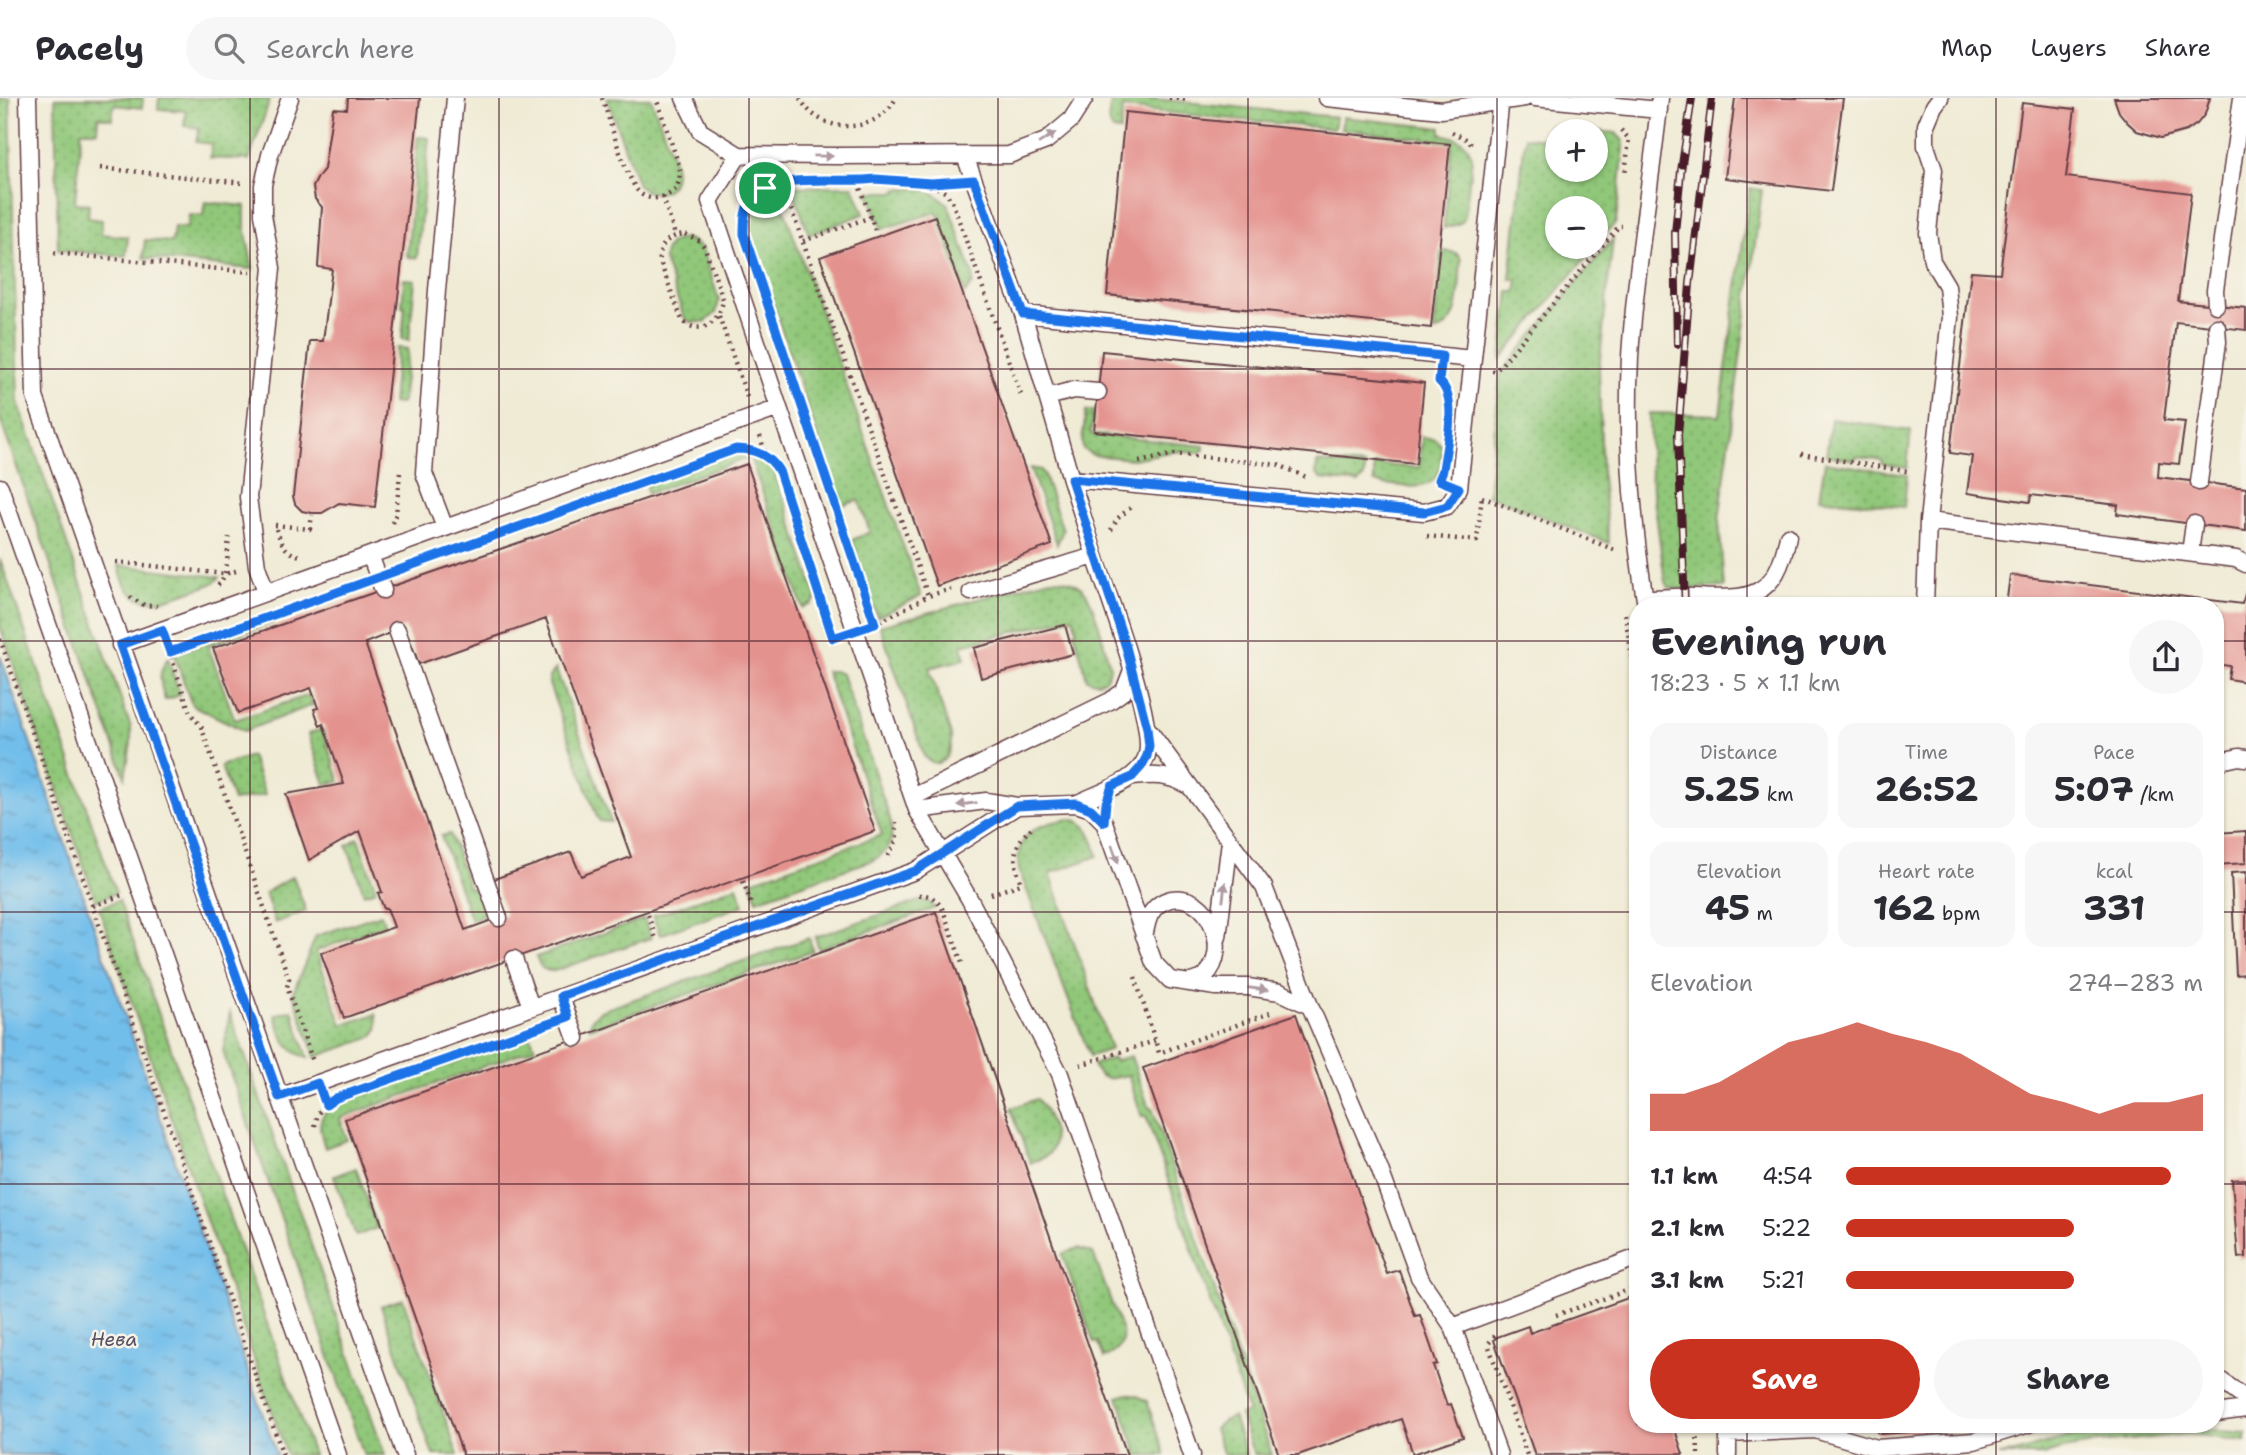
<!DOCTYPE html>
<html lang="en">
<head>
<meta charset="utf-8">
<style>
  :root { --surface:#fff; --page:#f7f7f7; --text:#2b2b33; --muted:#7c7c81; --line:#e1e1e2; --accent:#c8321e }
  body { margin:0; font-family:"Shantell Sans",sans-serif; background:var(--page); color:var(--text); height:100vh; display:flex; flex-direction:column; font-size:26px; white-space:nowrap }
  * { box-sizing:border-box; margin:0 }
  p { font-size:23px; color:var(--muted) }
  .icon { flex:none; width:38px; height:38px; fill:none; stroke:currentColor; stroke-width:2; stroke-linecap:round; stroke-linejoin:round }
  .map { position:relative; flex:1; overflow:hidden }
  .side { position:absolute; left:1629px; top:499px; width:595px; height:836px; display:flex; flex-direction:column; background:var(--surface); border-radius:28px; box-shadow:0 2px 5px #0004 }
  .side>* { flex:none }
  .controls { position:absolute; left:1545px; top:21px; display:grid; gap:14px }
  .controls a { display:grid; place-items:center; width:63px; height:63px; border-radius:50%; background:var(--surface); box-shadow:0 2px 5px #0004; font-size:35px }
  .pin { position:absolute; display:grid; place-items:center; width:60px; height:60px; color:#fff; margin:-30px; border:4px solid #fff; border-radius:50%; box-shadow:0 2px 7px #0007 }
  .round { display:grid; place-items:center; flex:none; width:74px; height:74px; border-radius:37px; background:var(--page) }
  .summary { display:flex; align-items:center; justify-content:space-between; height:119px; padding:0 21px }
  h1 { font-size:38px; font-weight:700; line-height:52px }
  .figures { display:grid; grid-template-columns:repeat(3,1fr); gap:10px; height:119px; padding:7px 21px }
  .figures div { display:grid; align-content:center; border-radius:18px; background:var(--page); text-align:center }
  .figures b { font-size:35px; font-weight:700 }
  .figures small { font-size:19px; font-weight:400 }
  .figures p { font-size:19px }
  .chart { height:196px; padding:14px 21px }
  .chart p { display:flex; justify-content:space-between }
  .chart svg { width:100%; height:126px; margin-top:7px; fill:var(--accent); opacity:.7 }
  .action { display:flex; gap:14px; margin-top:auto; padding:14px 21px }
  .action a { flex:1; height:80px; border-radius:42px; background:var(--accent); color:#fff; font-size:28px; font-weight:700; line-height:80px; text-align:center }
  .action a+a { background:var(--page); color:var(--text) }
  ul { padding:0 21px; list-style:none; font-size:23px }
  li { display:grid; grid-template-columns:112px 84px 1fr; align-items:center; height:52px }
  li i { height:18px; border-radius:9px; background:var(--accent) }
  header { display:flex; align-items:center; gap:42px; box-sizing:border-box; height:98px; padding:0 35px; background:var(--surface); border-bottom:2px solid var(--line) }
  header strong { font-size:33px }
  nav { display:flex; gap:38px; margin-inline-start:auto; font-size:24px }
  .search { width:490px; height:63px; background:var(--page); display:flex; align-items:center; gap:18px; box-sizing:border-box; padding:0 24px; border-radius:38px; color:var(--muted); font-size:26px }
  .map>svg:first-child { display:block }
  .grass { fill:url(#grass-dots); stroke:#6d7352; stroke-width:2; fill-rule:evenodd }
  .water { fill:url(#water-ripples); stroke:#5e6e8b; stroke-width:2 }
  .building { fill:#e4928e; fill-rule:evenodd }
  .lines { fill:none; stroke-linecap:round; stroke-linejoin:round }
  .service-casing { stroke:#633e44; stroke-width:19 }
  .path { stroke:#633e44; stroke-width:4.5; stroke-dasharray:2 5; stroke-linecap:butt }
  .service { stroke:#fff; stroke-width:16 }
  .rail-casing { stroke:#4a1f2b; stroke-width:8 }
  .rail { stroke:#f7f3e8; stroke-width:5; stroke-dasharray:16; stroke-linecap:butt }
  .oneway { fill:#ae9aa0 }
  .route-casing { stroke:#fff; stroke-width:14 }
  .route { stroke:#1a73e8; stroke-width:9 }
  .grid { fill:none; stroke:#4a1f2b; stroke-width:2; stroke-opacity:0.55 }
  .labels { text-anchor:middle; stroke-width:5; stroke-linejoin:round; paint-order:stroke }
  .water-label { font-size:19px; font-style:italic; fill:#564f65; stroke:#f7f3e8 }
</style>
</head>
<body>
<header>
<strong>Pacely</strong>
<div class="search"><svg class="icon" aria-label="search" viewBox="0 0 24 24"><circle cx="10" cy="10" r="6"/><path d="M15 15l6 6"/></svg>Search here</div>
<nav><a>Map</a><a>Layers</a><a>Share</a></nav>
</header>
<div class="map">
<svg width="2246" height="1357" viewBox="0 0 2246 1357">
  <defs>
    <pattern id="grass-dots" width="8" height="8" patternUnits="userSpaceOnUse" patternTransform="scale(1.75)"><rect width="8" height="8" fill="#90c779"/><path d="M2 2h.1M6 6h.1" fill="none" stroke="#7eaa69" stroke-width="1.8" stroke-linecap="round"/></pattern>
    <pattern id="water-ripples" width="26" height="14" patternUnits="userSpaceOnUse" patternTransform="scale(1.75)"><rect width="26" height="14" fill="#71beeb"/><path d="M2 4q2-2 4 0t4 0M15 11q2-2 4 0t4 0" fill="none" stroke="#5f9abf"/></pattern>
  </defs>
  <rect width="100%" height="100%" fill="#f7f3e8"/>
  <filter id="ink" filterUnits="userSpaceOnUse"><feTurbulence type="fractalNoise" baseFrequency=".0143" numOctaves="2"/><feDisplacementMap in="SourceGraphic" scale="14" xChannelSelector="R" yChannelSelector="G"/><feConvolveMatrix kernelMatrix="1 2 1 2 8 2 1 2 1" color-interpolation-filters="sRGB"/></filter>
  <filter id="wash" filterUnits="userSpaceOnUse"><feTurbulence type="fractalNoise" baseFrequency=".00686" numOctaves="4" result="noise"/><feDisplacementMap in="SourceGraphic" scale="28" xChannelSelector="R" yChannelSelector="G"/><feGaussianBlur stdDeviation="1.57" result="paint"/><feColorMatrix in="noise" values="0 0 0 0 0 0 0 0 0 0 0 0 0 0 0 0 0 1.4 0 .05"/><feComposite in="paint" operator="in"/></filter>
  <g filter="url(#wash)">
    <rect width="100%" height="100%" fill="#f0ebd5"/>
    <path class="grass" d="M0 0H10L18 304 131 630V645L125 679 0 321Z
      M55 0H143L142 10 114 7 112 21 98 19 97 33H81L75 105 89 106 88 120 102 122 101 136 128 139 126 158 58 152Z
      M159 0H255L270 2 249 62 210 60 212 46 196 44 199 30 184 28 186 13 158 11Z
      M607 0H651C657 18 674 56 675 73 676 95 652 102 638 87Z
      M1119 0H1145L1336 19 1334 31 1123 10 1120 33 1113 32 1108 23 1110 8Z
      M1343 19 1441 30V36C1457 39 1468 42 1472 60L1465 118 1462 124 1455 127 1444 130 1452 44 1341 31Z
      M1549 28 1616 35 1623 43 1624 49 1616 124 1596 147V110H1558V149H1595L1501 261 1509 194H1516L1518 181H1510L1525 39 1548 41ZM1596 33V72H1558V33Z
      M418 39 429 40 417 160 407 159Z
      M853 88 864 116 809 137 792 89Z
      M1750 90 1762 92 1719 423 1724 489 1675 491 1668 489 1665 484 1651 377 1649 315 1720 317Z
      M777 91 921 498 877 519 852 442 870 434 859 402 841 408 749 135C747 112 755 100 777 91Z
      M898 91H920L930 93 948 106 973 177V186L965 195 937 114 882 131 868 94H897Z
      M205 104 245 108V130L253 171 143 160 145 142 172 144 174 129 187 130 189 117 203 118Z
      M685 140 692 143 702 151 719 202 716 215 705 224H690L684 219 664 162C664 148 671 142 685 140Z
      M1613 141 1599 271 1602 380 1609 445 1488 397 1500 276Z
      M1442 153C1451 154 1458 153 1461 162 1458 187 1464 227 1434 234Z
      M404 181 415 182 409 242 402 241 405 209 402 208Z
      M397 250 408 251 402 306 392 305Z
      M1086 313H1093L1091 336 1204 348V352L1198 355 1174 353 1133 361 1093 357 1083 351 1082 344Z
      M1831 321 1911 333 1907 370 1882 366V362L1856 358 1855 362 1826 357Z
      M1422 339 1435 341 1442 348C1442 379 1435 392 1402 388 1393 387 1383 387 1374 384V366L1419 370Z
      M736 355C753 355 766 359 775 374L817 500 812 506 803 510 750 359 647 396 646 387Z
      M1317 364 1365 368 1364 379 1359 385 1321 381 1316 375Z
      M1825 364 1907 377 1904 409 1819 400Z
      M1030 370 1041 372 1044 377 1063 432 1057 446Z
      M0 461 116 795 96 803 0 528Z
      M119 468V467L220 479C214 487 201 490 191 493 156 506 128 513 119 468Z
      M1050 481C1062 481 1072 482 1082 490 1094 500 1105 551 1110 569 1109 582 1099 588 1087 581L1074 534 1077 533 1073 519 962 547 965 561 929 570 951 637C953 654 941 677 924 658L880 528Z
      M358 491 359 494 208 548 235 622 309 597 313 607 245 633 192 607 174 556Z
      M168 560 180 597 165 602C160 586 157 574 168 560Z
      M556 571 611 724 600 723 597 719 549 586V579Z
      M826 573H834L842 576 890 721C894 740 891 753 873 762L757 802 751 783 882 737Z
      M322 631 340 684 325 686 308 636Z
      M251 658 265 697 233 703 221 668Z
      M1071 721C1090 725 1093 741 1098 758L1050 775 1111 951 1090 958 1019 772C1014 735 1038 725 1071 721Z
      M450 736 469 790H475L485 817 471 822 441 738Z
      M358 740 376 792 364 796 347 747Z
      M293 778 306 813 275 825 265 795Z
      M737 788 744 807 660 837 653 818Z
      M119 802 313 1357H287L99 810Z
      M922 802 929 804 935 810 819 851 815 839Z
      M381 816 385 827 316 853 342 927 376 916C379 926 379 934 370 940L315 959 293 895 316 838Z
      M644 821 651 840 554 873C542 873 540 869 536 859Z
      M809 840 813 853 590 930 591 922 600 913Z
      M292 912 308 960C285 953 282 938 275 917Z
      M230 915 385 1357H364L223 954Z
      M530 937 535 950 340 1020 347 1042 325 1050C318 1028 316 1018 337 1005Z
      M1131 958 1149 1010H1152L1272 1357H1254L1240 1317 1248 1314 1146 1018 1142 1019 1128 977C1112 980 1101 986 1093 967L1113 960 1115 963Z
      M1037 1001C1047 1012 1060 1041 1050 1054 1045 1060 1037 1062 1030 1065L1011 1010Z
      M356 1070 377 1130 356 1138 334 1078Z
      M1078 1150 1093 1155 1122 1233C1124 1249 1117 1254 1104 1260L1098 1244 1094 1245 1062 1156Z
      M403 1201 458 1357H433L381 1208Z
      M1127 1296 1137 1298 1147 1303 1165 1357H1138L1118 1299Z
      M1233 1319 1246 1357H1224L1214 1331 1223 1323Z
      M2189 1331 2246 1335V1343L2189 1336 2099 1345 2058 1352 2043 1357H1998L2015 1355 2077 1336Z"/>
    <path class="water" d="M0 557 277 1357H0Z"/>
    <g id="blocks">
      <path class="building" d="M348 0H420L375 409 339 405 322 415H312L302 413 295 406 293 398 310 243H323L332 171 318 169 322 109 315 101 313 89 318 79 324 71 333 10 347 11Z
        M1735 0H1843L1831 93 1725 80Z
        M2114 0H2210L2205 16 2197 26 2186 33 2161 40 2137 33 2127 24 2119 14Z
        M2022 5 2075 11 2066 79 2191 95 2178 203 2246 210V232L2176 224 2164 322 2185 324 2179 366 2159 364 2158 379 2246 390V433L2117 416 2118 407 2031 397 2030 404 1967 395 1972 358 1950 355 1971 173 2000 175Z
        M1125 14 1450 46 1431 230 1107 197Z
        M935 118 1052 447 937 488 820 159Z
        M1102 253 1424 285 1416 366 1094 333Z
        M747 366 875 733 344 920 321 855 394 829 387 810 384 811 378 795 382 794 360 733 309 762 286 696 344 686 323 626 320 628 314 611 318 610 311 590 238 615 213 550ZM546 521 631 759 581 778 571 754 494 781 506 817 465 832 365 545 405 529 419 566Z
        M2010 477 2242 506 2246 493V584L2228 581 2230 568 2216 566V508H2006Z
        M1065 527 1073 556 981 580 974 550Z
        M2246 733V765L2216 767V735Z
        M2246 774V876L2236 877 2231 775Z
        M936 814 1127 1357H463L345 1021Z
        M1296 916 1387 1176 1399 1172 1415 1218 1420 1217 1437 1266 1433 1267 1447 1307 1451 1306 1463 1339 1413 1356 1401 1321 1298 1357H1279L1143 970Z
        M2246 1081V1159L2238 1160 2232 1082Z
        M1628 1200 1638 1229V1326H1673L1683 1356 1535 1357 1494 1242 1497 1239 1528 1228 1530 1235Z
        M1877 1326H1943L1940 1332 1880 1336 1877 1334Z"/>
    </g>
  </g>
  <g filter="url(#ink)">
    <use href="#blocks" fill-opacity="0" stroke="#633e44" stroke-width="2"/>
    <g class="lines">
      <defs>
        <path id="service" d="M28 0 35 299 405 1357
          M684 0 700 33 739 57 837 58 1009 57 1046 43 1071 22 1085 0
          M1327 0 1441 12 1525 0
          M1535 0 1659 12
          M739 57 710 103 779 310 917 712 970 802 1060 976 1192 1357
          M965 58 1023 216 1071 381 1424 414 1447 408 1459 390 1501 0
          M2216 207 2215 192 2242 0
          M1023 216 1473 261
          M1047 299 1074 292 1098 294
          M1071 381C1079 407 1087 433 1095 458 1107 495 1158 629 1146 660 1136 685 1099 694 1076 706
          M2199 384 2218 244 2217 229
          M0 389 338 1357
          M1928 423 2236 461 2246 466
          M445 430 424 375 437 192 455 0
          M2190 455 2194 426
          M370 457 383 492
          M266 494 257 468 248 399 272 170 263 116V87L270 57 290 0
          M971 494 1095 458
          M1645 500C1661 500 1677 498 1694 499 1750 502 1776 501 1788 438
          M1646 508C1632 425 1626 342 1630 259 1635 173 1651 86 1660 0
          M1925 508 1928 423 1950 219 1947 188 1932 163 1928 135 1934 72 1926 48V27L1934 8 1940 0
          M397 532 499 820
          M120 547 779 310
          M1147 630 1264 789 1310 908 1379 1069 1419 1179 1453 1229 1499 1357
          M2216 664 2239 659 2246 660
          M1132 679C1154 677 1166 676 1187 687
          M913 699 1110 603 1124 593 1132 572
          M917 712 986 703 1017 708 1076 706 1091 711 1104 724 1154 865 1170 882 1216 889H1248L1280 894 1310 908
          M1144 838C1146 831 1147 823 1150 817 1154 809 1162 803 1171 801 1209 794 1232 852 1205 878 1202 881 1195 883 1190 884
          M1218 839 1230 743
          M514 861 531 909
          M561 899 576 940
          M279 999 915 773 1017 708
          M1453 1229 1638 1159
          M2216 1279 2246 1301
          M2216 1315 2246 1311
          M1728 1336 1815 1332 1877 1350 1974 1343 2029 1326
          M1728 1357V1328"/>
      </defs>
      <use href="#service" class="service-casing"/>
      <path class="path" d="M602 0C609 19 627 86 641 96 649 102 659 101 667 97 679 92 680 81 680 70L656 0
        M800 0C819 37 876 38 896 0
        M1169 0 1186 2V0
        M1621 32 1629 41 1625 76
        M1452 34 1468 42 1473 49
        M100 70 244 85
        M900 82 931 85 950 84
        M858 84 876 135
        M782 85 928 498
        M931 86 945 94 952 103 1022 300
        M663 99 675 137
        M744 132C741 65 826 89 867 83
        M685 136 700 143 705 150 723 201C721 223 700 240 682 222L660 164C658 146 669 138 685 136Z
        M803 143 871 119
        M54 155 251 174
        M719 218 747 299
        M1492 273H1496L1619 128H1622
        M760 338 766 358
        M734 352C750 350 761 354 774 364
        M1801 356 1911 374
        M1139 364 1175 356 1279 367 1308 380
        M1482 399 1615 452
        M392 425 396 416 400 375
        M275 427 310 431 312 417
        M276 431C282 446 285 455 301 458
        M1111 432 1118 420 1130 410
        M1427 438 1477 443 1482 397
        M116 464 225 476 236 473
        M218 487C229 477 227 454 229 439
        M130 499 144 507 157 508
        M1625 516 1638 598
        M874 527 928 498 951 491
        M0 541 283 1357
        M169 552 190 615 201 628 289 881 287 889 313 964
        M888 758 897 742 896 724
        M743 783 752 808
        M991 796 1021 786C1013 761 1011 747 1033 729
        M919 797C931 796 937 802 943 812L963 868
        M93 808 122 797
        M648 817 656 841
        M1135 879 1159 955 1270 915
        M1080 967 1155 943
        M315 1028 318 1015 327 1006
        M1556 1217 1638 1189
        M1495 1238 1488 1246 1527 1357
        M1697 1326 1698 1357"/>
      <use href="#service" class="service"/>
      <defs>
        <path id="rail" d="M1677 246 1675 135 1681 73 1692 0
          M1685 508 1678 337 1690 186 1712 0"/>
      </defs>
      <use href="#rail" class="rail-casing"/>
      <use href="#rail" class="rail"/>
    </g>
    <defs><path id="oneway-solid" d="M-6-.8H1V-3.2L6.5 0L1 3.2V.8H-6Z" transform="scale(1.75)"/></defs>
    <g class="oneway">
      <use href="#oneway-solid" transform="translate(1047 40) rotate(-32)"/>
      <use href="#oneway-solid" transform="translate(823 58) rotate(1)"/>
      <use href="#oneway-solid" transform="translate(967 706) rotate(172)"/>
      <use href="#oneway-solid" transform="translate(1115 756) rotate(71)"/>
      <use href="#oneway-solid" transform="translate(1224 794) rotate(-83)"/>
      <use href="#oneway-solid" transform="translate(1258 891) rotate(8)"/>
    </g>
  </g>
  <g class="lines" filter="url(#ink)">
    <defs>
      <path id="route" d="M875 81 931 85 974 82 1023 216 1442 258 1439 283C1459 300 1446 348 1443 372L1439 382 1459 390 1447 408 1424 414 1071 381 1126 549 1147 630 1149 648 1147 658 1141 669 1132 679 1112 688 1106 705 1104 724 1091 711 1076 705 1017 708 915 773 561 898 568 919 336 1000 326 1007 318 985 279 999 120 547 162 532 170 554 736 351C754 351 769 356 779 373L833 540 875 526 744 136C744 124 744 109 753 99 775 73 843 86 875 81Z"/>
    </defs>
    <use href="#route" class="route-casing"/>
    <use href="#route" class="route"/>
  </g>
  <path class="grid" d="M250 0V1357M499 0V1357M749 0V1357M998 0V1357M1248 0V1357M1497 0V1357M1747 0V508M1996 0V508M0 271H2246M0 543H1638M2216 543H2246M0 814H1638M2216 814H2246M0 1086H1638M2216 1086H2246M1747 1326V1357M1996 1326V1357"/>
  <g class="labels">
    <g class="water-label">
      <text x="114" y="1248">Нева</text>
    </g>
  </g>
</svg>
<div class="controls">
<a>+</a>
<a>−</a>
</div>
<div class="pin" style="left:765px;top:90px;background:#1e9e55"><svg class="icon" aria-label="arrive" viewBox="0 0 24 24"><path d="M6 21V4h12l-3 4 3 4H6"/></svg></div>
<section class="side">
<div class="summary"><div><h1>Evening run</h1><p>18:23 · 5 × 1.1 km</p></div><a class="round"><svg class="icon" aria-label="share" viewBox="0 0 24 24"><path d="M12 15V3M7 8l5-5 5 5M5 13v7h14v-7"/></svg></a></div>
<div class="figures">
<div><p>Distance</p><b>5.25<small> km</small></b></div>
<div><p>Time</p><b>26:52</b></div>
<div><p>Pace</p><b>5:07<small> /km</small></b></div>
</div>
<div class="figures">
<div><p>Elevation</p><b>45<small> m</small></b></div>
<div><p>Heart rate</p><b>162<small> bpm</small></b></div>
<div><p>kcal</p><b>331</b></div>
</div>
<div class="chart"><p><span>Elevation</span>274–283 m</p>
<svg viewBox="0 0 160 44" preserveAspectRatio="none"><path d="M0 44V31L10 31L20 27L30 20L40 13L50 10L60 6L70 10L80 13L90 17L100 24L110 31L120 34L130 38L140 34L150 34L160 31V44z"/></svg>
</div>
<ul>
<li><b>1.1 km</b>4:54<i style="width:91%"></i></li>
<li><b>2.1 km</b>5:22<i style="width:64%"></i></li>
<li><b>3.1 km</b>5:21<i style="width:64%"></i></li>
</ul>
<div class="action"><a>Save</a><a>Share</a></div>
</section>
</div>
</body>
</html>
